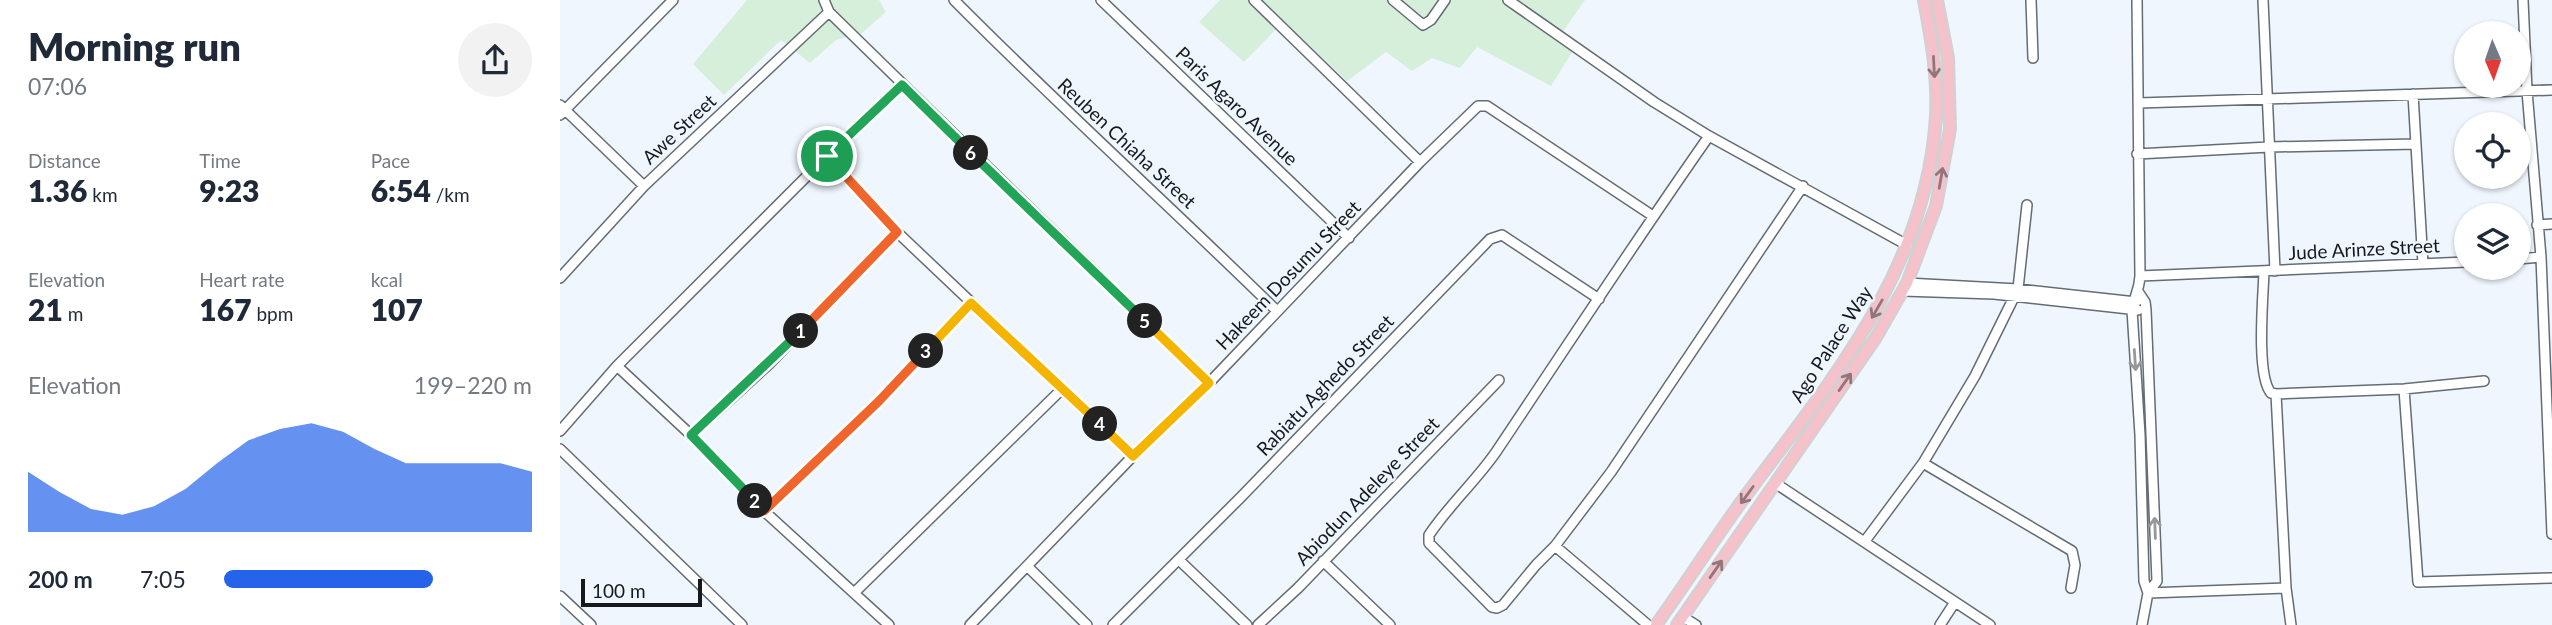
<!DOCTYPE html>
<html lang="en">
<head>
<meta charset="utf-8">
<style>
  :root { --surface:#fff; --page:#f2f2f3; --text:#1f2937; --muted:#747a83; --accent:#2563eb }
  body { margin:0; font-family:Lato,sans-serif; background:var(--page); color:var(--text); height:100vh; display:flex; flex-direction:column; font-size:26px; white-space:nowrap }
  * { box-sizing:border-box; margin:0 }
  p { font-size:23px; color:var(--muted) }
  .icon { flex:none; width:38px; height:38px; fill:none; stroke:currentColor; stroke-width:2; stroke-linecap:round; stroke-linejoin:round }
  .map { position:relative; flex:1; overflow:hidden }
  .panel { display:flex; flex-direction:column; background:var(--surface); width:560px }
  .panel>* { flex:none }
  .needle { width:46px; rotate:178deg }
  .tools { position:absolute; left:1894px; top:21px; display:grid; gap:14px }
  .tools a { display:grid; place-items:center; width:77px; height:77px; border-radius:50%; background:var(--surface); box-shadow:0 2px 5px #0004; font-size:35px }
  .scale { position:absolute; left:21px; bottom:18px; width:121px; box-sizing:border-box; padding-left:7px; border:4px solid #171a1d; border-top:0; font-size:19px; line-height:24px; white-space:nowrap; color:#171a1d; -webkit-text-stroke:5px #eff6fd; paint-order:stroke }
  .pin { position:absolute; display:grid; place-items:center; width:60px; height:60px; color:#fff; margin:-30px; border:4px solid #fff; border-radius:50%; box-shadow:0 2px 7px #0007 }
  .km { position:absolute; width:35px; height:35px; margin:-18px; border-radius:50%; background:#222; color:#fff; font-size:19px; line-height:35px; text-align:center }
  .round { display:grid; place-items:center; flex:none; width:74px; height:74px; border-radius:37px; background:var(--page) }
  .overview { display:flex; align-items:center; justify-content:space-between; height:119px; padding:0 28px }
  h1 { font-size:38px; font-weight:800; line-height:52px }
  .metrics { display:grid; grid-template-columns:repeat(3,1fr); gap:10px; height:119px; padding:7px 28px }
  .metrics div { display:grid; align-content:center }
  .metrics b { font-size:30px; font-weight:800 }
  .metrics small { font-size:19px; font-weight:400 }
  .metrics p { font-size:19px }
  .chart { height:196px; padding:14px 28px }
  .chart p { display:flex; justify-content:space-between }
  .chart svg { width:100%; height:126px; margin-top:7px; fill:var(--accent); opacity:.7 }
  ul { padding:0 28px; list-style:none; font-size:23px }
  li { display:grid; grid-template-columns:112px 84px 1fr; align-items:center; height:52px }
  li i { height:18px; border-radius:9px; background:var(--accent) }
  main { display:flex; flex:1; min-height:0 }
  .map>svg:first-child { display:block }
  .green { fill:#d6efdb }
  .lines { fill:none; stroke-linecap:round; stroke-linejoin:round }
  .minor-casing { stroke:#646c74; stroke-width:12 }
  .major-casing { stroke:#d1d1d2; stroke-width:14 }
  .minor { stroke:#fff; stroke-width:9 }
  .major { stroke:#f5c1ca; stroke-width:10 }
  .oneway { stroke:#91767c }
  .oneway2 { stroke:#979899 }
  .split-1-casing { stroke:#fff; stroke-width:14 }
  .split-2-casing { stroke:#fff; stroke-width:14 }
  .split-3-casing { stroke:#fff; stroke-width:14 }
  .split-4-casing { stroke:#fff; stroke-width:14 }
  .split-5-casing { stroke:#fff; stroke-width:14 }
  .split-6-casing { stroke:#fff; stroke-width:14 }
  .split-7-casing { stroke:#fff; stroke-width:14 }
  .split-1 { stroke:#f0652b; stroke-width:9 }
  .split-2 { stroke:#22a559; stroke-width:9 }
  .split-3 { stroke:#f0652b; stroke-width:9 }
  .split-4 { stroke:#f5b400; stroke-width:9 }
  .split-5 { stroke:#f5b400; stroke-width:9 }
  .split-6 { stroke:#22a559; stroke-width:9 }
  .split-7 { stroke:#22a559; stroke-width:9 }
  .labels { text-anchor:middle; stroke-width:5; stroke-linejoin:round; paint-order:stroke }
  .street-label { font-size:19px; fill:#171a1d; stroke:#eff6fd }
</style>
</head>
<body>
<main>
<section class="panel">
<div class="overview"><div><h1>Morning run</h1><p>07:06</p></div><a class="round"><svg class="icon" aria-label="share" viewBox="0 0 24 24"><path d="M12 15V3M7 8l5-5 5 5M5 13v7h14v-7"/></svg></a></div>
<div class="metrics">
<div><p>Distance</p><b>1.36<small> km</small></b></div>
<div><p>Time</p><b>9:23</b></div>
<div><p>Pace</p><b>6:54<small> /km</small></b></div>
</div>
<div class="metrics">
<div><p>Elevation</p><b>21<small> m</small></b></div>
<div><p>Heart rate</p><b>167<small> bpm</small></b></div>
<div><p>kcal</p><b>107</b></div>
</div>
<div class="chart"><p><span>Elevation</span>199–220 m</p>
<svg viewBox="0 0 160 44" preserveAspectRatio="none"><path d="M0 44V23L10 30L20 36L30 38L40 35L50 29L60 20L70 12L80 8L90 6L100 9L110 15L120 20L130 20L140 20L150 20L160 23V44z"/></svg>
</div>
<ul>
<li><b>200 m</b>7:05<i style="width:68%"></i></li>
</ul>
</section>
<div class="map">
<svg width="1992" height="625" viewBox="0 0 1992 625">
  <rect width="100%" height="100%" fill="#eff6fd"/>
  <path class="green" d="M187 0H319L326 12 302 33 276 40 250 63 221 40 164 95 133 64Z
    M660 0H1025L1001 34 1014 49 991 86 917 47 900 68 872 58 852 71 826 52 787 81 724 21 684 62 639 22Z"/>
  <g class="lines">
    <defs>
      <path id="minor" d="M264 0 269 12 649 383
        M394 0C499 106 610 206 717 311
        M541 0 789 238
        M694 0 860 162
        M833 0 863 25 871 20 885 0
        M948 0 1094 102 1149 136 1347 245
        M1471 0 1473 58
        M1577 0 1580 276
        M1703 0 1715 271
        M1963 0 1967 91 1981 257 1992 534
        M1853 94 1863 264
        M1579 103 1992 90
        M0 105 84 186
        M0 115 113 0
        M1149 136C1076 240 1007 346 936 452 916 481 889 505 869 535V543L932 607 937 608 943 605 976 565 995 546 1051 472 1243 186
        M1577 154 1709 147 1856 144
        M267 156 337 232 573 456
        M1977 225 1992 224
        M1958 259 1981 257
        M1704 272C1703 298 1696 376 1711 393L1716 394 1726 588 1731 625
        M0 278 84 186 269 12
        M1347 283 1458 289 1576 302
        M1343 291 1434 294 1578 310
        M1579 293 1585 302 1586 310 1597 581 1588 593 1582 625
        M57 366 131 435 204 511 329 625
        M1844 389 1858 582 1992 578
        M1716 394 1844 389 1924 381
        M0 431 57 366 267 156 342 85
        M131 435 209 364 337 232
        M0 449 182 625
        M1363 463 1512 551 1515 565 1511 588
        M1215 483 1430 625
        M204 511 319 401 411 303
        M1305 541 1363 463 1415 376 1458 289 1467 205
        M995 546 1088 625
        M619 560 687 625
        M763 561 830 625
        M467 566 527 625
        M295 592 503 388
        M1588 593 1584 581 1580 435 1572 310C1574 296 1579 292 1580 276L1906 262
        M1588 593 1726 588
        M0 596 31 625
        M1123 617 1136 625
        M410 625 573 456 649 383 860 162 918 106H927L1093 216
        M553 625 682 496 930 239 942 235 1039 299
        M698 625 738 588 939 380
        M1380 625 1395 602"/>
      <path id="major" d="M1096 625C1128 581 1157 534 1190 490 1276 375 1367 266 1376 116 1378 77 1371 38 1364 0
        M1117 625 1315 339 1347 283 1376 206 1390 129 1388 58 1377 0"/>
    </defs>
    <use href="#minor" class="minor-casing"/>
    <use href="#major" class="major-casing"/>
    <use href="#minor" class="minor"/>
    <use href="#major" class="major"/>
  </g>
  <defs><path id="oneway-shaft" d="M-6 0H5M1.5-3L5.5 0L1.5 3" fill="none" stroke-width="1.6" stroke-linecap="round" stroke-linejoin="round" transform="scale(1.75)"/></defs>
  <g class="oneway">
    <use href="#oneway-shaft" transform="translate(1374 67) rotate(87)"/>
    <use href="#oneway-shaft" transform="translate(1381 178) rotate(-80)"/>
    <use href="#oneway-shaft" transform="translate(1317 309) rotate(120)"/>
    <use href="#oneway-shaft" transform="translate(1285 382) rotate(-55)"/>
    <use href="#oneway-shaft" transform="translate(1187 495) rotate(126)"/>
    <use href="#oneway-shaft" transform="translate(1156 569) rotate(-55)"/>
  </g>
  <g class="oneway2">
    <use href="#oneway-shaft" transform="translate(1575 360) rotate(86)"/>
    <use href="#oneway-shaft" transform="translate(1595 528) rotate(-92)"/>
  </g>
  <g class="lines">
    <defs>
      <path id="split-1" d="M241 331 337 232 267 156"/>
      <path id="split-2" d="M195 501 131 435 241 331"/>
      <path id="split-3" d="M195 501 204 511 319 401 366 351"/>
      <path id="split-4" d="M366 351 411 303 540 424"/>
      <path id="split-5" d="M540 424 573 456 649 383 585 321"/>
      <path id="split-6" d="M411 153 585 321"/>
      <path id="split-7" d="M267 156 342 85 411 153"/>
    </defs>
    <use href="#split-1" class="split-1-casing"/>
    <use href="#split-2" class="split-2-casing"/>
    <use href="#split-3" class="split-3-casing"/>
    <use href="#split-4" class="split-4-casing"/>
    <use href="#split-5" class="split-5-casing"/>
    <use href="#split-6" class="split-6-casing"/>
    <use href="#split-7" class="split-7-casing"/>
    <use href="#split-1" class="split-1"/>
    <use href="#split-2" class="split-2"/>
    <use href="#split-3" class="split-3"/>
    <use href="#split-4" class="split-4"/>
    <use href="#split-5" class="split-5"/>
    <use href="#split-6" class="split-6"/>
    <use href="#split-7" class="split-7"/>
  </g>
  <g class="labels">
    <g class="street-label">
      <text transform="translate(677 106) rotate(44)" y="7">Paris Agaro Avenue</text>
      <text transform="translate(119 129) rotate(-43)" y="7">Awe Street</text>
      <text transform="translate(567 143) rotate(43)" y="7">Reuben Chiaha Street</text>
      <text transform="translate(1804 249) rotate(-3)" y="7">Jude Arinze Street</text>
      <text transform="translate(728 275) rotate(-46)" y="7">Hakeem Dosumu Street</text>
      <text transform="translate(1271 344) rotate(-57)" y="7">Ago Palace Way</text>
      <text transform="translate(765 385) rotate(-46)" y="7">Rabiatu Aghedo Street</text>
      <text transform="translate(807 491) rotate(-46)" y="7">Abiodun Adeleye Street</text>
    </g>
  </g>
</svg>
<div class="tools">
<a><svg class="needle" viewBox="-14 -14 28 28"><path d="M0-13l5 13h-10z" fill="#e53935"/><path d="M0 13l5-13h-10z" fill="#747a83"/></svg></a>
<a><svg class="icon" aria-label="locate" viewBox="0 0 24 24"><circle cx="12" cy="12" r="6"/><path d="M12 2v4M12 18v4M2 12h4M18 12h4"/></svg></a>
<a><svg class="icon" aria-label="layers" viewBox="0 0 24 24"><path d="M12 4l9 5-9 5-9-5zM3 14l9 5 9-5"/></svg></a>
</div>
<div class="scale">100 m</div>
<div class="pin" style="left:267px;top:156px;background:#1e9e55"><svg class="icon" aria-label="arrive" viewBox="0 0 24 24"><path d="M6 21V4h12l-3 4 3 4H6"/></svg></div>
<b class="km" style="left:241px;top:331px">1</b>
<b class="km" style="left:195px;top:501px">2</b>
<b class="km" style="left:366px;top:351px">3</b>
<b class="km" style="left:540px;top:424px">4</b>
<b class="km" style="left:585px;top:321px">5</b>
<b class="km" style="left:411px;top:153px">6</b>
</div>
</main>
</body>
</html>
